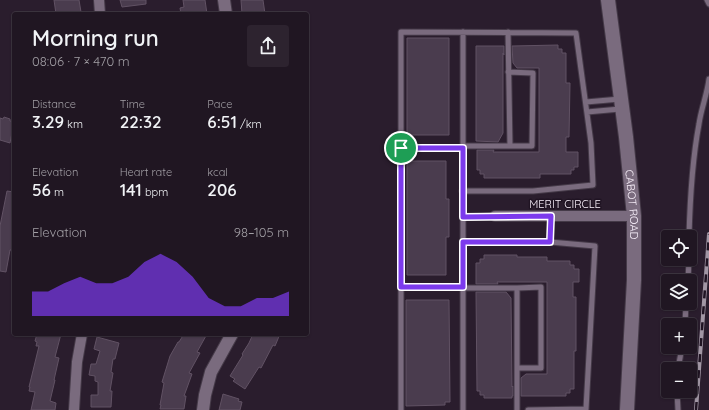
<!DOCTYPE html>
<html lang="en">
<head>
<meta charset="utf-8">
<style>
  :root { --surface:#201622; --page:#2d232f; --text:#f1f3f6; --muted:#a29fa5; --line:#3d3540; --accent:#7c3aed }
  body { margin:0; font-family:Quicksand,sans-serif; background:var(--page); color:var(--text); height:100vh; display:flex; flex-direction:column; font-size:15px; white-space:nowrap }
  * { box-sizing:border-box; margin:0 }
  p { font-size:13px; color:var(--muted) }
  .icon { flex:none; width:22px; height:22px; fill:none; stroke:currentColor; stroke-width:2; stroke-linecap:round; stroke-linejoin:round }
  .map { position:relative; flex:1; overflow:hidden }
  .details { position:absolute; left:12px; top:12px; width:297px; height:324px; display:flex; flex-direction:column; background:var(--surface); border-radius:4px; box-shadow:0 1px 3px #0004,0 0 0 1px var(--line) }
  .details>* { flex:none }
  .fabs { position:absolute; left:661px; top:230px; display:grid; gap:8px }
  .fabs a { display:grid; place-items:center; width:36px; height:36px; border-radius:4px; background:var(--surface); box-shadow:0 1px 3px #0004,0 0 0 1px var(--line); font-size:20px }
  .pin { position:absolute; display:grid; place-items:center; width:34px; height:34px; color:#fff; margin:-17px; border:2px solid #fff; border-radius:50%; box-shadow:0 1px 4px #0007 }
  .round { display:grid; place-items:center; flex:none; width:42px; height:42px; border-radius:4px; background:var(--page) }
  .head { display:flex; align-items:center; justify-content:space-between; height:68px; padding:0 20px }
  h1 { font-size:22px; font-weight:600; line-height:30px }
  .metrics { display:grid; grid-template-columns:repeat(3,1fr); gap:6px; height:68px; padding:4px 20px }
  .metrics div { display:grid; align-content:center }
  .metrics b { font-size:17px; font-weight:600 }
  .metrics small { font-size:11px; font-weight:400 }
  .metrics p { font-size:11px }
  .chart { height:112px; padding:8px 20px }
  .chart p { display:flex; justify-content:space-between }
  .chart svg { width:100%; height:72px; margin-top:4px; fill:var(--accent); opacity:.7 }
  .map>svg:first-child { display:block }
  .building { fill:#4a3c4e; stroke:#615264 }
  .lines { fill:none; stroke-linecap:round; stroke-linejoin:round }
  .service-casing { stroke:#453a48; stroke-width:7 }
  .minor-casing { stroke:#453a48; stroke-width:12 }
  .tertiary-casing { stroke:#453a48; stroke-width:14 }
  .secondary-casing { stroke:#453a48; stroke-width:16 }
  .service { stroke:#7a6b7e; stroke-width:5 }
  .minor { stroke:#7a6b7e; stroke-width:10 }
  .tertiary { stroke:#7a6b7e; stroke-width:12 }
  .secondary { stroke:#7a6b7e; stroke-width:14 }
  .rail-casing { stroke:#a196a4; stroke-width:4 }
  .rail { stroke:#201423; stroke-width:2.5; stroke-dasharray:8; stroke-linecap:butt }
  .route-casing { stroke:#fff; stroke-width:8 }
  .route { stroke:#7c3aed; stroke-width:5 }
  .labels { text-anchor:middle; stroke-width:3; stroke-linejoin:round; paint-order:stroke }
  .street-label { font-size:11px; fill:#f9f0fb; stroke:#201423 }
</style>
</head>
<body>
<div class="map">
<svg width="709" height="410" viewBox="0 0 709 410">
  <rect width="100%" height="100%" fill="#2a1d2d"/>
  <path class="building" d="M54 0H79L81 12 56 14Z
    M120 0H146V4L122 7Z
    M183 0H205L207 14H181L180 8 184 7Z
    M241 0H263L265 14H242Z
    M407 38H449V135H407Z
    M558 45V49H562V53H566V83H570L569 137H566V152H578V167H574V170H571V174H540V178H484V174H480V170H477V150H494L493 152H539V68H517L513 63 512 46Z
    M476 46H504V55L503 53V133L498 142 476 141Z
    M4 117 10 119V121L14 122 10 143 0 140V118L3 119Z
    M407 161H446V199H449V237H446V275H407Z
    M7 191 14 192V250H10L6 272 0 271V226Z
    M484 255H517V257H547V261H570V265H574V269H579V282H573V297H576V351H574V389H570V393H566V396H521V378L526 374H547V282H497L498 284H476V263H480V259H484Z
    M476 292H506L511 298 512 387 513 386V396H512V398H484V395H480V391H477Z
    M406 300H449L450 402H445V405L406 406Z
    M37 334H61L55 357 59 358 54 380H55L50 401 56 403 55 410H31L35 392 29 391 30 387H29L39 346H36L37 342 35 341Z
    M184 334H207L197 352 200 353 189 373 192 374 184 396H186L184 409H160L161 405H160L164 383 162 382 170 356 178 342H179Z
    M253 334H280L275 346 273 345 261 368 259 367 245 389 233 381 235 379 230 376 243 355 242 354 249 343Z
    M97 337 119 343 115 359H113L111 372 113 373 110 391H112L111 407H91V395H98V382L95 381V376L89 375 91 364H96L100 351 94 349Z
    M223 394 239 399 238 401 242 402 240 410H219Z"/>
  <g class="lines">
    <defs>
      <path id="service" d="M707 0 709 4
        M463 32V410
        M508 72 533 73 532 146H510
        M586 102 620 99
        M587 112 620 109
        M463 146H510L508 32
        M401 148H463
        M463 217 495 216
        M689 237C690 199 692 161 699 124 701 109 707 95 709 79
        M463 242H550L595 246 586 409 528 410
        M550 242 551 216
        M688 281 689 259
        M401 287H463
        M464 288H517V410
        M685 325 686 303
        M517 368H541V287L517 288
        M678 369 682 347
        M677 391 678 410
        M401 410V32L576 33 591 143 593 185 533 191H462"/>
      <path id="minor" d="M99 0 100 14
        M495 216H634
        M74 410 77 362 82 334"/>
      <path id="tertiary" d="M224 0 226 14
        M203 410 205 395 211 372 232 334"/>
      <g id="secondary">
        <path id="s1" d="M608 0 626 137 634 216V280L627 410"/>
      </g>
    </defs>
    <use href="#service" class="service-casing"/>
    <use href="#minor" class="minor-casing"/>
    <use href="#tertiary" class="tertiary-casing"/>
    <use href="#secondary" class="secondary-casing"/>
    <use href="#service" class="service"/>
    <use href="#minor" class="minor"/>
    <use href="#tertiary" class="tertiary"/>
    <use href="#secondary" class="secondary"/>
    <defs>
      <path id="rail" d="M696 410 709 234"/>
    </defs>
    <use href="#rail" class="rail-casing"/>
    <use href="#rail" class="rail"/>
  </g>
  <g class="lines">
    <defs>
      <path id="route" d="M401 148H463V217L551 216 550 242H463V287H401Z"/>
    </defs>
    <use href="#route" class="route-casing"/>
    <use href="#route" class="route"/>
  </g>
  <g class="labels">
    <g class="street-label">
      <text x="565" y="208">MERIT CIRCLE</text>
      <text dy="4" stroke="none"><textPath href="#s1" startOffset="206">CABOT ROAD</textPath></text>
    </g>
  </g>
</svg>
<div class="fabs">
<a><svg class="icon" aria-label="locate" viewBox="0 0 24 24"><circle cx="12" cy="12" r="6"/><path d="M12 2v4M12 18v4M2 12h4M18 12h4"/></svg></a>
<a><svg class="icon" aria-label="layers" viewBox="0 0 24 24"><path d="M12 4l9 5-9 5-9-5zM3 14l9 5 9-5"/></svg></a>
<a>+</a>
<a>−</a>
</div>
<div class="pin" style="left:401px;top:148px;background:#1e9e55"><svg class="icon" aria-label="arrive" viewBox="0 0 24 24"><path d="M6 21V4h12l-3 4 3 4H6"/></svg></div>
<section class="details">
<div class="head"><div><h1>Morning run</h1><p>08:06 · 7 × 470 m</p></div><a class="round"><svg class="icon" aria-label="share" viewBox="0 0 24 24"><path d="M12 15V3M7 8l5-5 5 5M5 13v7h14v-7"/></svg></a></div>
<div class="metrics">
<div><p>Distance</p><b>3.29<small> km</small></b></div>
<div><p>Time</p><b>22:32</b></div>
<div><p>Pace</p><b>6:51<small> /km</small></b></div>
</div>
<div class="metrics">
<div><p>Elevation</p><b>56<small> m</small></b></div>
<div><p>Heart rate</p><b>141<small> bpm</small></b></div>
<div><p>kcal</p><b>206</b></div>
</div>
<div class="chart"><p><span>Elevation</span>98–105 m</p>
<svg viewBox="0 0 160 44" preserveAspectRatio="none"><path d="M0 44V29L10 29L20 24L30 20L40 24L50 24L60 20L70 11L80 6L90 11L100 20L110 33L120 38L130 38L140 33L150 33L160 29V44z"/></svg>
</div>
</section>
</div>
</body>
</html>
